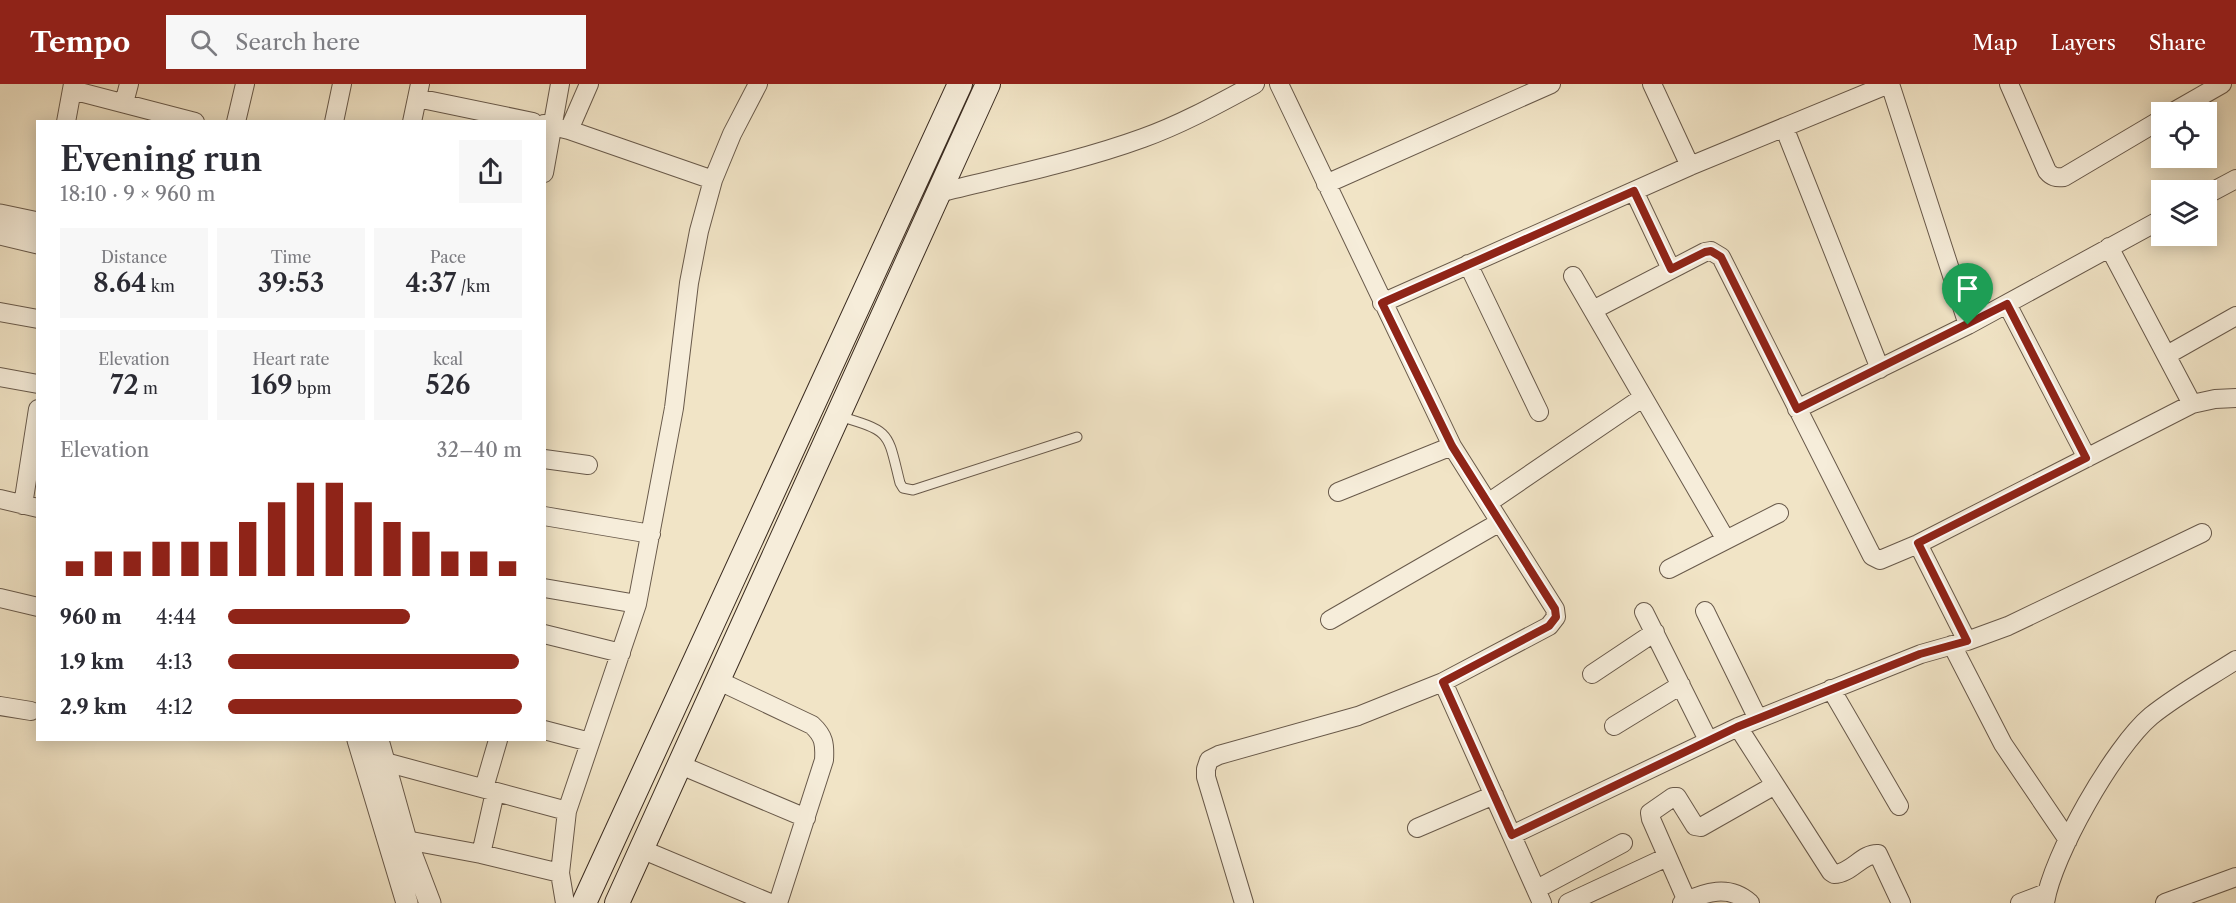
<!DOCTYPE html>
<html lang="en">
<head>
<meta charset="utf-8">
<style>
  :root { --surface:#fff; --page:#f7f7f7; --text:#2b2b33; --muted:#7c7c81; --accent:#8f2418 }
  body { margin:0; font-family:"Libre Caslon Text",serif; background:var(--page); color:var(--text); height:100vh; display:flex; flex-direction:column; font-size:22px; white-space:nowrap }
  * { box-sizing:border-box; margin:0 }
  p { font-size:20px; color:var(--muted) }
  .icon { flex:none; width:33px; height:33px; fill:none; stroke:currentColor; stroke-width:2; stroke-linecap:round; stroke-linejoin:round }
  .map { position:relative; flex:1; overflow:hidden }
  .sheet { position:absolute; left:36px; top:36px; width:510px; height:621px; display:flex; flex-direction:column; background:var(--surface); border-radius:0px; box-shadow:0 3px 15px #0003 }
  .sheet>* { flex:none }
  .tools { position:absolute; left:2151px; top:18px; display:grid; gap:12px }
  .tools a { display:grid; place-items:center; width:66px; height:66px; border-radius:0px; background:var(--surface); box-shadow:0 3px 15px #0003; font-size:30px }
  .pin { position:absolute; display:grid; place-items:center; width:51px; height:51px; color:#fff; margin:-62px -26px; border-radius:50% 50% 50% 0; rotate:-45deg; box-shadow:0 0 6px #0007 }
  .pin .icon { rotate:45deg }
  .round { display:grid; place-items:center; flex:none; width:63px; height:63px; border-radius:0px; background:var(--page) }
  .summary { display:flex; align-items:center; justify-content:space-between; height:102px; padding:0 24px }
  h1 { font-size:33px; font-weight:600; line-height:45px }
  .stats { display:grid; grid-template-columns:repeat(3,1fr); gap:9px; height:102px; padding:6px 24px }
  .stats div { display:grid; align-content:center; border-radius:0px; background:var(--page); text-align:center }
  .stats b { font-size:26px; font-weight:600 }
  .stats small { font-size:16px; font-weight:400 }
  .stats p { font-size:16px }
  .chart { height:168px; padding:12px 24px }
  .chart p { display:flex; justify-content:space-between }
  .chart svg { width:100%; height:108px; margin-top:6px; stroke:var(--accent); stroke-width:6 }
  ul { padding:0 24px; list-style:none; font-size:20px }
  li { display:grid; grid-template-columns:96px 72px 1fr; align-items:center; height:45px }
  li i { height:15px; border-radius:8px; background:var(--accent) }
  header { display:flex; align-items:center; gap:36px; box-sizing:border-box; height:84px; padding:0 30px; background:var(--accent); color:#fff }
  header strong { font-size:28px }
  nav { display:flex; gap:33px; margin-inline-start:auto; font-size:21px }
  .search { width:420px; height:54px; background:var(--page); display:flex; align-items:center; gap:15px; box-sizing:border-box; padding:0 21px; border-radius:0px; color:var(--muted); font-size:22px }
  .map>svg:first-child { display:block }
  .lines { fill:none; stroke-linecap:round; stroke-linejoin:round }
  .service-casing { stroke:#68594a; stroke-width:11 }
  .minor-casing { stroke:#68594a; stroke-width:20 }
  .tertiary-casing { stroke:#68594a; stroke-width:23 }
  .secondary-casing { stroke:#3a2b20; stroke-width:26 }
  .service { stroke:#f6edda; stroke-width:9 }
  .minor { stroke:#f6edda; stroke-width:18 }
  .tertiary { stroke:#f6edda; stroke-width:21 }
  .secondary { stroke:#f6edda; stroke-width:24 }
  .route-casing { stroke:#fff; stroke-width:12 }
  .route { stroke:#8f2418; stroke-width:8 }
</style>
</head>
<body>
<header>
<strong>Tempo</strong>
<div class="search"><svg class="icon" aria-label="search" viewBox="0 0 24 24"><circle cx="10" cy="10" r="6"/><path d="M15 15l6 6"/></svg>Search here</div>
<nav><a>Map</a><a>Layers</a><a>Share</a></nav>
</header>
<div class="map">
<svg width="2236" height="819" viewBox="0 0 2236 819">
  <rect width="100%" height="100%" fill="#f1e4c6"/>
  <filter id="stains"><feTurbulence type="fractalNoise" baseFrequency=".00333" numOctaves="4"/><feColorMatrix values="0 0 0 0 .2 0 0 0 0 .09 0 0 0 0 .02 0 0 0 .5 -.17"/></filter>
  <radialGradient id="worn" r=".72"><stop offset=".6" stop-color="#630" stop-opacity="0"/><stop offset="1" stop-color="#630" stop-opacity=".3"/></radialGradient>
  <g class="lines">
    <defs>
      <path id="service" d="M839 332C892 348 887 347 900 399L903 404 913 406 1077 353"/>
      <path id="minor" d="M1279 0 1452 362 1555 525 1556 533 1549 542 1443 598 1542 819
        M1652 0 1690 82
        M1890 0 1968 241
        M2009 0 2047 87C2052 93 2056 94 2064 93L2162 35
        M72 6 195 38
        M417 14 533 38
        M124 19 129 0
        M2173 28 2222 0
        M66 38 73 0
        M236 38 245 0
        M334 38 342 0
        M412 38 420 0
        M544 40 569 46 713 96
        M1784 43 1880 285
        M569 46 589 0
        M544 89 560 0
        M1326 100 1551 0
        M1634 107 1671 185
        M938 109C1006 92 1077 78 1143 54 1182 40 1218 20 1255 0
        M2206 111 2236 95
        M2109 163 2192 320
        M1468 180 1539 328
        M1573 192 1726 456
        M1382 219 1690 82 1889 0
        M2007 220 2087 374
        M1593 226 1705 168 1711 167 1721 173 1872 472 1880 476 1918 460 2192 320 2215 315 2236 314
        M0 228 38 235
        M2167 271 2236 232
        M0 293 38 300
        M1797 325 1968 241 2162 135
        M544 375 588 381
        M1338 408 1452 362
        M0 415 38 424
        M1488 419 1642 314
        M23 421 38 325
        M544 432 651 450
        M1918 460 1967 557
        M1669 485 1779 429
        M544 504 637 520
        M0 514 38 523
        M1705 527 1758 635
        M1644 528 1708 656
        M1330 536 1500 438
        M544 550 621 569
        M1952 561 2003 660 2068 756
        M1592 590 1655 548
        M717 596 812 641C824 652 825 660 824 676L778 819
        M1831 605 1899 722
        M0 622 31 627
        M1614 642 1681 601
        M1738 643 1831 788 1834 790C1851 790 1862 769 1878 770L1901 819
        M544 646 590 658
        M385 678 567 727
        M678 680 806 734
        M484 704 498 656
        M1417 744 1494 711
        M1512 751 1738 643 1921 570 1967 557 2008 542 2202 449
        M406 756 481 770 560 789
        M641 765 770 819
        M481 770 495 708
        M1537 805 1623 759
        M1687 817 1651 735 1650 729 1673 713H1677L1695 742 1701 743 1775 701
        M565 819 560 789 567 727 637 520 674 324 689 199 699 147 713 96 732 50 758 0
        M1244 819 1206 693V685L1209 676 1219 671 1358 632 1443 598
        M1568 819 1667 773
        M1682 819C1705 808 1729 800 1750 819
        M2020 819 2046 809
        M2045 819C2052 772 2114 663 2151 632 2177 611 2208 594 2236 576
        M2165 819 2236 793"/>
      <path id="tertiary" d="M0 131 38 139
        M0 150 38 159
        M358 656 407 819
        M378 656 406 756 430 819"/>
      <path id="secondary" d="M584 819 960 0
        M617 819 988 0"/>
    </defs>
    <use href="#service" class="service-casing"/>
    <use href="#minor" class="minor-casing"/>
    <use href="#tertiary" class="tertiary-casing"/>
    <use href="#secondary" class="secondary-casing"/>
    <use href="#service" class="service"/>
    <use href="#minor" class="minor"/>
    <use href="#tertiary" class="tertiary"/>
    <use href="#secondary" class="secondary"/>
  </g>
  <g class="lines">
    <defs>
      <path id="route" d="M1634 107 1671 185 1705 168 1711 167 1721 173 1797 325 2007 220 2086 374 1918 459 1967 557 1920 570 1737 643 1512 751 1443 598 1549 542 1556 533 1555 525 1452 362 1382 219Z"/>
    </defs>
    <use href="#route" class="route-casing"/>
    <use href="#route" class="route"/>
  </g>
  <rect width="100%" height="100%" filter="url(#stains)"/>
  <rect width="100%" height="100%" fill="url(#worn)"/>
</svg>
<div class="tools">
<a><svg class="icon" aria-label="locate" viewBox="0 0 24 24"><circle cx="12" cy="12" r="6"/><path d="M12 2v4M12 18v4M2 12h4M18 12h4"/></svg></a>
<a><svg class="icon" aria-label="layers" viewBox="0 0 24 24"><path d="M12 4l9 5-9 5-9-5zM3 14l9 5 9-5"/></svg></a>
</div>
<div class="pin" style="left:1968px;top:241px;background:#1e9e55"><svg class="icon" aria-label="arrive" viewBox="0 0 24 24"><path d="M6 21V4h12l-3 4 3 4H6"/></svg></div>
<section class="sheet">
<div class="summary"><div><h1>Evening run</h1><p>18:10 · 9 × 960 m</p></div><a class="round"><svg class="icon" aria-label="share" viewBox="0 0 24 24"><path d="M12 15V3M7 8l5-5 5 5M5 13v7h14v-7"/></svg></a></div>
<div class="stats">
<div><p>Distance</p><b>8.64<small> km</small></b></div>
<div><p>Time</p><b>39:53</b></div>
<div><p>Pace</p><b>4:37<small> /km</small></b></div>
</div>
<div class="stats">
<div><p>Elevation</p><b>72<small> m</small></b></div>
<div><p>Heart rate</p><b>169<small> bpm</small></b></div>
<div><p>kcal</p><b>526</b></div>
</div>
<div class="chart"><p><span>Elevation</span>32–40 m</p>
<svg viewBox="0 0 160 44" preserveAspectRatio="none"><path d="M5 44V38M15 44V34M25 44V34M35 44V30M45 44V30M55 44V30M65 44V22M75 44V14M85 44V6M95 44V6M105 44V14M115 44V22M125 44V26M135 44V34M145 44V34M155 44V38"/></svg>
</div>
<ul>
<li><b>960 m</b>4:44<i style="width:62%"></i></li>
<li><b>1.9 km</b>4:13<i style="width:99%"></i></li>
<li><b>2.9 km</b>4:12<i style="width:100%"></i></li>
</ul>
</section>
</div>
</body>
</html>
